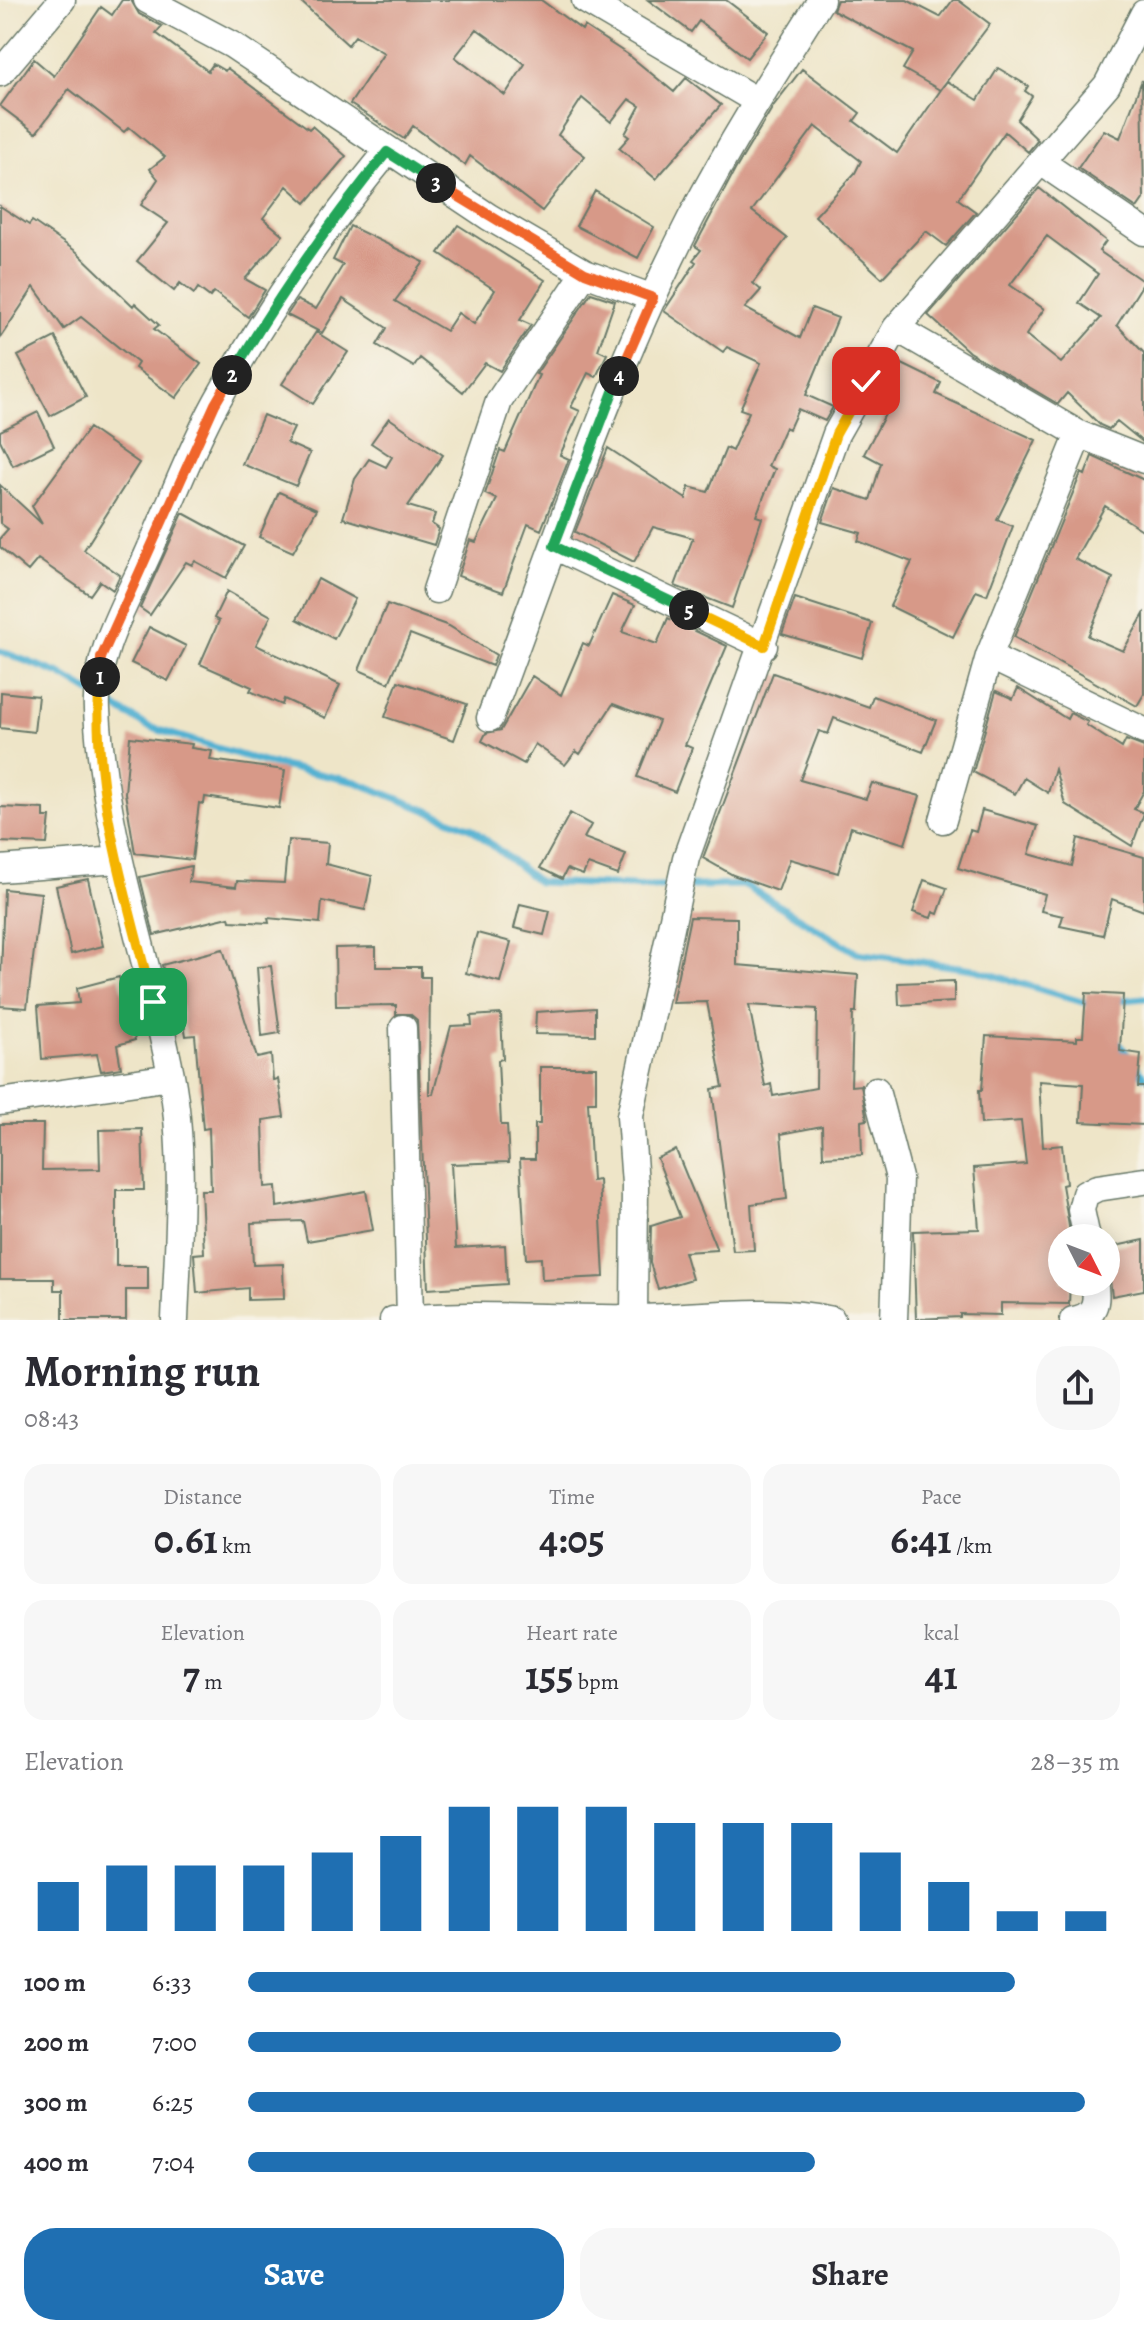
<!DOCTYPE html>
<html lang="en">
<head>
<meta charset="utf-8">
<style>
  :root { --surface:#fff; --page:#f7f7f7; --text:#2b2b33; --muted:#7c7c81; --accent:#1f6fb2 }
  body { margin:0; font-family:Alegreya,serif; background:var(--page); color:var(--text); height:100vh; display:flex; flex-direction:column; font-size:30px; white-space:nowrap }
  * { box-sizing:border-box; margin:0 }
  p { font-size:26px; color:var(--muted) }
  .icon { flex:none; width:44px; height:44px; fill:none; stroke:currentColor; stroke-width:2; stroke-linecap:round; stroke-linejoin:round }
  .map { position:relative; height:1320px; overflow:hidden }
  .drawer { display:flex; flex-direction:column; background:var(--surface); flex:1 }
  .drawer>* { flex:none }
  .needle { width:52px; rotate:132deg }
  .fabs { position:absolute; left:1048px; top:1224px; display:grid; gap:16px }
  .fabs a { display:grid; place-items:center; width:72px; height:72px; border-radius:50%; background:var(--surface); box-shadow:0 4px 20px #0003; font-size:40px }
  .pin { position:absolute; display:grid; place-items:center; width:68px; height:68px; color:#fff; margin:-34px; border-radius:16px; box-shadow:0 4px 12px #0006 }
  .km { position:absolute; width:40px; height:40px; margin:-20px; border-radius:50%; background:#222; color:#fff; font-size:22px; line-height:40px; text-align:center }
  .round { display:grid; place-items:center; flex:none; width:84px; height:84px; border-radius:32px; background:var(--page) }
  .headline { display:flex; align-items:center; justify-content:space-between; height:136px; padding:0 24px }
  h1 { font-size:44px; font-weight:600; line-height:60px }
  .stats { display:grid; grid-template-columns:repeat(3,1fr); gap:12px; height:136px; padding:8px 24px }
  .stats div { display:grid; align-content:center; border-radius:20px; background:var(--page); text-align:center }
  .stats b { font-size:40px; font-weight:600 }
  .stats small { font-size:22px; font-weight:400 }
  .stats p { font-size:22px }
  .chart { height:224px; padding:16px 24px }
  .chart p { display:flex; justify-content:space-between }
  .chart svg { width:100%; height:144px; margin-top:8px; stroke:var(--accent); stroke-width:6 }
  .action { display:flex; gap:16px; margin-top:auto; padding:16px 24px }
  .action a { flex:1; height:92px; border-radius:32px; background:var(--accent); color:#fff; font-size:32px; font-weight:600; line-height:92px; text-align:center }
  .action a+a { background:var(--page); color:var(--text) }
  ul { padding:0 24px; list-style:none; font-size:26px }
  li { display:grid; grid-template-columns:128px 96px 1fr; align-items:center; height:60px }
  li i { height:20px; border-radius:10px; background:var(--accent) }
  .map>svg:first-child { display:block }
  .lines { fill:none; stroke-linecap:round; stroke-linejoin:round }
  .stream { stroke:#53b1d2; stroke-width:7 }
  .building { fill:#d79988; fill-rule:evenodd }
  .minor-casing { stroke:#677868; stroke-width:29 }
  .minor { stroke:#fff; stroke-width:26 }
  .split-1-casing { stroke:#fff; stroke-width:16 }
  .split-2-casing { stroke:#fff; stroke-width:16 }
  .split-3-casing { stroke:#fff; stroke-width:16 }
  .split-4-casing { stroke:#fff; stroke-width:16 }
  .split-5-casing { stroke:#fff; stroke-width:16 }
  .split-6-casing { stroke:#fff; stroke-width:16 }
  .split-1 { stroke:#f5b400; stroke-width:10 }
  .split-2 { stroke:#f0652b; stroke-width:10 }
  .split-3 { stroke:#22a559; stroke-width:10 }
  .split-4 { stroke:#f0652b; stroke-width:10 }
  .split-5 { stroke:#22a559; stroke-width:10 }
  .split-6 { stroke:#f5b400; stroke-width:10 }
</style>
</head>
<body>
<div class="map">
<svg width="1144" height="1320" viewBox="0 0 1144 1320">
  <rect width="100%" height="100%" fill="#f7f3e8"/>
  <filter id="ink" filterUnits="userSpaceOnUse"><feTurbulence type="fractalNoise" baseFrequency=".0125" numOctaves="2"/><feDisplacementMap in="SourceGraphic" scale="16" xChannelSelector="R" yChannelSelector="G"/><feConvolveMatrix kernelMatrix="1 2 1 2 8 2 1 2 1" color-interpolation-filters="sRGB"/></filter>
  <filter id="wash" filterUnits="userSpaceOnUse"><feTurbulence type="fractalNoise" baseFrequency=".006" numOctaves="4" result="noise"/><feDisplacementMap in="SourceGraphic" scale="32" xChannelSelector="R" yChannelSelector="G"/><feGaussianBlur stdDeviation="1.8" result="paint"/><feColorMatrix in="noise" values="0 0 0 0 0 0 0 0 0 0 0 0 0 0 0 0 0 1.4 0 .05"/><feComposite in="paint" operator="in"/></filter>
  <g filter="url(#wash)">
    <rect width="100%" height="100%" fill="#eee5c8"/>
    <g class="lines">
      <path class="stream" d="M0 651 60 674 92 693
        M103 700 149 727 263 762 356 782 471 828 538 882 654 887 745 885 857 953 973 969 1089 1004 1092 1008
        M1114 1001 1144 998
        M1116 1040 1144 1076"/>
    </g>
    <g id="blocks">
      <path class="building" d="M122 0H131L139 14 162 26 156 33 208 71 213 64 225 71 227 68 309 129 312 126 346 156 306 203 287 186 263 218 283 235 245 279 265 290 248 317 214 292 210 297 198 288 194 294 180 283 174 291 137 261 168 223 141 205 158 179 150 169 165 157 129 127 124 132 69 89 36 133 0 106 34 59 54 76 101 7 112 15Z
        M299 0H541L582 30 584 26 630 56 674 92 686 78 721 105 656 179 619 148 629 137 625 134 640 106 629 99 611 122 582 98 558 135 585 156 542 211 470 156 465 165 413 126 404 139 350 104 384 53 355 36 348 45ZM477 29 525 64 505 95 455 57Z
        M648 0H726L768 32 747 58 699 21 691 32Z
        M837 0H907L940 17 953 0H958L990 24 940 90 903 69 913 52 833 10Z
        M998 68 1028 86 1025 91 1032 96 1017 120 1038 140 1028 152 1005 132 958 199 976 212 946 246 926 231 882 278 815 216 855 173 861 161 815 126 752 211 787 238 753 283 761 290 745 308 800 338 812 308 838 318 806 395 833 407 825 421 798 409 789 429 785 427 768 466 775 469 756 516 762 518 732 608 675 586 693 538 653 527 634 562 575 532 608 448 686 499 689 487 708 492 726 448 732 451 749 412 740 409 761 363 727 347 723 352 664 311 696 262 693 260 701 250 695 246 735 170 774 105 802 69 860 113 854 121 897 153 947 81 978 100Z
        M1142 80 1144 198 1137 208 1078 168 1104 130 1120 138Z
        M1039 188 1106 241 1099 251 1144 282 1117 325 1144 353V443L1117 421 1109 429 1100 425 1067 393 1058 404 969 352 928 315ZM1047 236 1098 274 1079 303 1101 318 1061 363 1026 335 1044 309 1010 285Z
        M595 191 654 227 638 258 576 226Z
        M0 206 29 225 32 221 77 252 133 306 135 303 159 325 154 329 201 364 176 398 135 368 138 363 81 317 64 329 34 287 0 338Z
        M458 225 545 280 520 320 531 325 500 371 485 363 463 392 420 358 414 367 377 345 387 328 343 299 322 333 287 315 297 300 316 309 343 265 333 260 350 226 424 262 395 301 446 331 458 313 474 324 495 290 439 253Z
        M591 293 615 301 598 350 607 354 596 377 588 373 571 407 580 411 560 455 569 459 541 530 528 524 503 592 458 576 470 540 476 542 497 499 485 494 500 450 505 452 539 375 536 374Z
        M316 332 348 352 313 404 282 384Z
        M55 337 86 397 50 416 18 356Z
        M896 361 941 383 936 394 1036 440 997 520 1013 526 987 595 976 591 953 637 890 606 912 562 858 541 861 533 822 522 834 488 870 500 881 463 864 454 891 403 876 396Z
        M38 412 54 446 13 466 0 440V431Z
        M263 415 294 428 287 443 310 453 296 486 242 464Z
        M389 418 443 455 408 506 435 514 432 524 439 529 434 545 343 518 355 479 369 459 386 467 392 457 371 443Z
        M89 428 139 463 84 550 120 575 113 590 100 581 90 595 38 559 28 571 0 547V538L8 529 0 523V485L42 524 32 506Z
        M1092 456 1144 480V531L1105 506 1075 559 1113 578 1088 636 1123 651 1144 614V694L1137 706 1014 637 1079 478 1081 473 1085 475Z
        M279 492 317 509 293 552 259 537Z
        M183 513 244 546 226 578 195 561 192 565 186 562 150 615 140 608Z
        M318 579 355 599 334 639 297 619Z
        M227 591 271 616 256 645 340 685 325 718 284 699 282 705 250 691 252 687 200 664 219 621 214 618Z
        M612 595 635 605 622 632 657 644 668 618 727 646 685 745 692 748 675 792 637 777 659 721 613 704 580 754 576 751 565 765 535 744 524 764 482 741 486 733 501 730 532 676 561 695 583 643 589 646Z
        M795 598 872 623 862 658 782 634Z
        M387 604 449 626 496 655 492 666 410 634 389 683 359 670Z
        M149 627 186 646 168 681 131 663Z
        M773 673 869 707 873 696 936 720 923 752 834 718 828 734 819 731 800 780 866 799 872 783 920 796 905 844 851 827 838 873 790 859 778 891 733 875 703 858Z
        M398 681 467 704 454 740 385 717Z
        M1018 688 1067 719 1070 713 1088 722 1086 725 1122 748 1126 740 1144 747V791L1134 809 1144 813 1132 846 1065 804 1055 769 1048 793 1024 778 1015 794 973 772 996 691 1013 699Z
        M1 692 38 696 34 732 0 728Z
        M130 737 192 744 191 748 212 751 210 760 285 770 279 808 205 797 204 804 199 803 192 860 135 853 125 793Z
        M0 807 44 809V817H50L47 844 0 842Z
        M982 810 1038 826 1029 854 1072 866 1078 838 1144 857V911L1112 899 1103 935 1060 926 1063 916 1041 911 1045 894 958 868 970 830 976 832Z
        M570 813 591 825 584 838 626 854 618 875 588 864 583 875 567 869 562 879 540 868Z
        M288 840 328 843 326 864 372 876 365 910 322 901 320 923 268 918 269 923 230 921 229 917 154 935 140 877 191 866 189 882 236 887 237 881 284 883Z
        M88 879 103 946 71 954 56 886Z
        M924 880 947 888 938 914 933 912 931 918 913 912Z
        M4 889 41 893 27 1008 0 1006Z
        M520 904 550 911 544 935 514 928Z
        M690 917 737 918V965L858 975 856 1012H853L851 1086 861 1085 867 1120 861 1121 862 1155 823 1157 822 1126 781 1134 787 1199 751 1204 754 1250 733 1251 712 1089 723 1087 707 1002 672 1003ZM749 1005 817 1009 816 1088 773 1096 771 1084 765 1086Z
        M477 933 511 942 500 982 466 973Z
        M376 947V967H421V977H430L429 1094H433L451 1026 472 1025 471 1016 501 1014 503 1059 498 1060 501 1125H507L509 1162 451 1164 456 1248 505 1245 507 1284 428 1289 417 1020 410 1014H396V1005L336 1006 335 948Z
        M223 949 257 1058 271 1055 273 1080 278 1079 284 1117 263 1120 265 1187 276 1186 277 1207 366 1191 373 1230 307 1241 303 1221 251 1223 253 1265 283 1264 284 1299 248 1300V1288L197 1293 194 1254 204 1253 201 1190H211L209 1128 203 1129 195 1035 186 1036 178 986 168 988 162 965Z
        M271 966 280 1033 262 1036 257 967Z
        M119 977 135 1040 117 1045 121 1068 101 1071 97 1054 42 1059 38 1006 79 1003 77 988Z
        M954 981V1002L899 1005 898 983Z
        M1086 993 1123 995 1120 1051 1141 1054 1138 1087H1144V1125L1081 1122 1083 1084 1039 1081 1043 1147 1062 1145 1066 1184 1062 1185 1071 1238H1062V1282H1070L1069 1304 1001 1303V1315L960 1314V1317L916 1319 913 1231 979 1229 974 1168 1026 1164 1021 1121 981 1124 979 1090H982L986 1036 1077 1041V1037H1083Z
        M595 1008V1035L535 1034 536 1012Z
        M540 1067H596V1102H588L592 1181 599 1180 604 1277 542 1280 541 1258 526 1259 520 1159H535V1124H540Z
        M0 1124H43L42 1170 100 1169 99 1130 142 1129 144 1190H116V1266H148V1290H126V1320H63V1290H54V1279H0Z
        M676 1150 717 1250 684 1252 692 1279 658 1289 650 1263 651 1226 680 1217 657 1158Z
        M1144 1240V1290L1112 1296 1106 1248Z"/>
    </g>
  </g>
  <g filter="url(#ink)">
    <use href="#blocks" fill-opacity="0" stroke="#677868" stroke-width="2"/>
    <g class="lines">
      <defs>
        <path id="minor" d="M147 0 232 45 489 217 585 273 653 298
          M585 0 757 101
          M0 73 62 0
          M1041 162 1144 232
          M896 328 1079 434 1144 460
          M554 546 764 646
          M436 590 499 401 585 273
          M989 656 1144 731
          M490 718C553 550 609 378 691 218 730 143 776 71 821 0
          M943 820 989 656 1079 434
          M0 869 118 860
          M403 1028 410 1318
          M876 1090 899 1178 894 1320
          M0 1102 171 1077
          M1087 1238 1081 1210 1085 1194 1097 1188 1144 1181
          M634 1319 635 1184 630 1116 686 858 836 434 896 328 1107 85 1144 13
          M175 1320C178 1239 186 1154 171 1075 147 953 104 836 97 710 94 655 125 605 147 556 170 505 190 450 217 401 266 312 323 230 387 152
          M393 1320C475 1311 556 1320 638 1318 702 1317 769 1306 832 1320
          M1073 1320C1096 1316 1098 1302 1094 1282"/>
      </defs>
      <use href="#minor" class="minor-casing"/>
      <use href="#minor" class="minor"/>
    </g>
  </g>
  <g class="lines" filter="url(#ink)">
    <defs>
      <path id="split-1" d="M100 677C90 786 127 898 153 1002"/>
      <path id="split-2" d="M100 677 101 658 215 404 232 375"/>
      <path id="split-3" d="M232 375C278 296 329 223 387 152L436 183"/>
      <path id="split-4" d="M436 183 585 273 653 298 619 376"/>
      <path id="split-5" d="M619 376 554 546 689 610"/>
      <path id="split-6" d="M689 610 764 646 836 434 866 381"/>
    </defs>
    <use href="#split-1" class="split-1-casing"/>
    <use href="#split-2" class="split-2-casing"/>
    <use href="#split-3" class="split-3-casing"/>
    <use href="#split-4" class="split-4-casing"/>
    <use href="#split-5" class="split-5-casing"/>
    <use href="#split-6" class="split-6-casing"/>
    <use href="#split-1" class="split-1"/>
    <use href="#split-2" class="split-2"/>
    <use href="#split-3" class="split-3"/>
    <use href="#split-4" class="split-4"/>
    <use href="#split-5" class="split-5"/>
    <use href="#split-6" class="split-6"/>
  </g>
</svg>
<div class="fabs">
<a><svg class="needle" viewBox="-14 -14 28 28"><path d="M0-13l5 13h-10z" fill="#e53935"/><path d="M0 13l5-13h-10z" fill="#7c7c81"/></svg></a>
</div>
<div class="pin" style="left:153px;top:1002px;background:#1e9e55"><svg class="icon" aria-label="arrive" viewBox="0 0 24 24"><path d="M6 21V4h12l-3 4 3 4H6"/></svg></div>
<div class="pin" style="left:866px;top:381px;background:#d93025"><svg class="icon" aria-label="check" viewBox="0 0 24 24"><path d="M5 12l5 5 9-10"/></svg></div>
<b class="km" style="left:100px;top:677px">1</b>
<b class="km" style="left:232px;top:375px">2</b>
<b class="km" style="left:436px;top:183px">3</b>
<b class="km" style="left:619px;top:376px">4</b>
<b class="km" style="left:689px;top:610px">5</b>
</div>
<section class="drawer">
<div class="headline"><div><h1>Morning run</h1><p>08:43</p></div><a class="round"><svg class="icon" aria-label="share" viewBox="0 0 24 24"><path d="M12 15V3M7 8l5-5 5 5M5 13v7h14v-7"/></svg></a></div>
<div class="stats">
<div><p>Distance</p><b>0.61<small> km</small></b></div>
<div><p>Time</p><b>4:05</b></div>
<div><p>Pace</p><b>6:41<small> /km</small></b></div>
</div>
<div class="stats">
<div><p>Elevation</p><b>7<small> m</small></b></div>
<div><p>Heart rate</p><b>155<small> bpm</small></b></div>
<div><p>kcal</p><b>41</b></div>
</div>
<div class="chart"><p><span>Elevation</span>28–35 m</p>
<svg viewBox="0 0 160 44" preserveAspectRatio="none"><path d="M5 44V29M15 44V24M25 44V24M35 44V24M45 44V20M55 44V15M65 44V6M75 44V6M85 44V6M95 44V11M105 44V11M115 44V11M125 44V20M135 44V29M145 44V38M155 44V38"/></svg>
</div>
<ul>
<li><b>100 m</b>6:33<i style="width:88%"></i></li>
<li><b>200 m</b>7:00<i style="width:68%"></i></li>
<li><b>300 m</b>6:25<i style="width:96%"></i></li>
<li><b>400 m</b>7:04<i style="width:65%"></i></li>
</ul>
<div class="action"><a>Save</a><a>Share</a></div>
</section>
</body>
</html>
